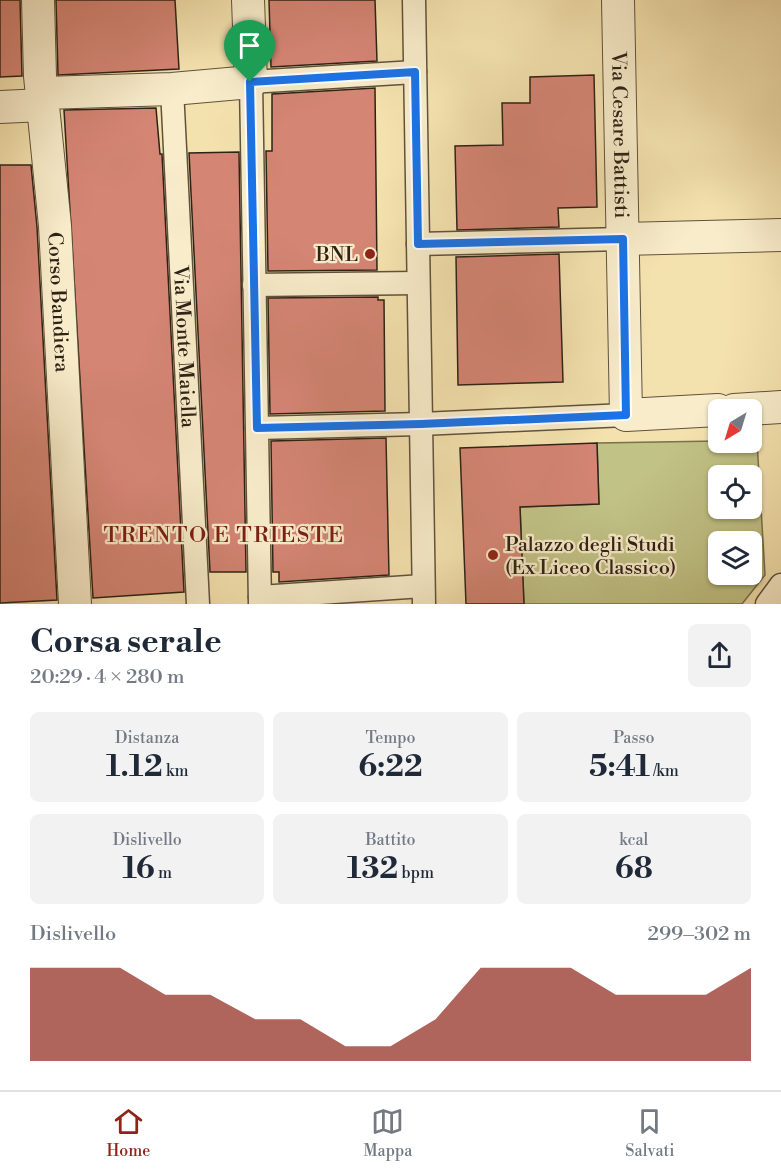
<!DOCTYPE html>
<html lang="it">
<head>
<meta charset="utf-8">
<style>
  :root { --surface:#fff; --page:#f2f2f3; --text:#1f2937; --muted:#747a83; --line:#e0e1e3; --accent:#8f2418 }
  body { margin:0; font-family:"Libre Bodoni",serif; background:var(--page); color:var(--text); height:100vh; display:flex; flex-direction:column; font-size:22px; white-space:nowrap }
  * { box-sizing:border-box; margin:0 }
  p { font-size:20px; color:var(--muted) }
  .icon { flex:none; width:33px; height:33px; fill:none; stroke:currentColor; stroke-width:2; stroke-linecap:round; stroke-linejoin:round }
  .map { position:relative; height:604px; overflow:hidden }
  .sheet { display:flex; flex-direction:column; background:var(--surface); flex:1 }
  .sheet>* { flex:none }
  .needle { width:39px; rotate:218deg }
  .tools { position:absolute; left:708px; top:399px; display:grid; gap:12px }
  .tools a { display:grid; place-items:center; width:54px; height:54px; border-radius:9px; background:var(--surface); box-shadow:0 2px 4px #0004; font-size:30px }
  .pin { position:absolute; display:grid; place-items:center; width:51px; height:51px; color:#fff; margin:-62px -26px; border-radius:50% 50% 50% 0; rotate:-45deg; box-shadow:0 0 6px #0007 }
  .pin .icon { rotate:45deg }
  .round { display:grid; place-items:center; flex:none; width:63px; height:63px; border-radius:9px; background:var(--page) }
  .overview { display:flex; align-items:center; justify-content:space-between; height:102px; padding:0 30px }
  h1 { font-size:33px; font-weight:700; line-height:45px }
  .stats { display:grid; grid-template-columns:repeat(3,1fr); gap:9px; height:102px; padding:6px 30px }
  .stats div { display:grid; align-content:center; border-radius:9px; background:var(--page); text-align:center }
  .stats b { font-size:30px; font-weight:700 }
  .stats small { font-size:16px; font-weight:400 }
  .stats p { font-size:16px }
  .chart { height:168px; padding:12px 30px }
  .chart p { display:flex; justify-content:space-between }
  .chart svg { width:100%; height:108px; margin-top:6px; fill:var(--accent); opacity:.7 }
  .menu { display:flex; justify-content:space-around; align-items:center; height:84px; border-top:2px solid var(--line); background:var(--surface); font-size:16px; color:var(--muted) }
  .menu a { display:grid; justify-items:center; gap:3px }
  .menu .selected { color:var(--accent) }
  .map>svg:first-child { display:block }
  .green { fill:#c1c286; stroke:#78724e; stroke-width:1.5; fill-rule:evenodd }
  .building { fill:#d48574; stroke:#2e2216; stroke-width:1.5 }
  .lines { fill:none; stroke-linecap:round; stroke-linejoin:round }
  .pedestrian-casing { stroke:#60523c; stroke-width:25 }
  .minor-casing { stroke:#60523c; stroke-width:34 }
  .pedestrian { stroke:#f8ecca; stroke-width:22 }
  .minor { stroke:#f8ecca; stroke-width:32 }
  .route-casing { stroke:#fff; stroke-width:12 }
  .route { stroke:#1a73e8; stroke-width:8 }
  .poi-dot { fill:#8f2418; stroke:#f8ecca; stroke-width:2 }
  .labels { text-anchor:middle; stroke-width:4.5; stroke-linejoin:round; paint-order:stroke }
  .street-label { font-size:20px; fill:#2e2216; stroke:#f8ecca }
  .poi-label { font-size:20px; fill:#2e2216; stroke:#f8ecca; text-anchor:end }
  .quarter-label { font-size:22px; letter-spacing:1.5px; fill:#7a1f14; stroke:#f8ecca }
</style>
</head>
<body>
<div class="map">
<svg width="781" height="604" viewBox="0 0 781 604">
  <rect width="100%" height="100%" fill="#f4e2ae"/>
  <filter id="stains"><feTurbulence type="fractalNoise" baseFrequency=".00333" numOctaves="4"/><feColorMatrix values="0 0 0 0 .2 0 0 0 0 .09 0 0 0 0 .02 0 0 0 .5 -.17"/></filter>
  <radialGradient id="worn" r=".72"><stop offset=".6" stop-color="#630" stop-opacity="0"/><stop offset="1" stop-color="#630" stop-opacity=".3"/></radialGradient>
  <path class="green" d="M718 441H757L765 575 742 604H524L520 507 599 504 597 443ZM718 476H752V508H718ZM718 542H752V574H718Z"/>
  <path class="building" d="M0 0H20L22 76 0 77Z
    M56 0H175L179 69 58 75Z
    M269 0H375L377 61 271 67Z
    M594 75 597 207 558 208 559 227 457 230 455 146 503 145 502 103H530V77Z
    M375 88 377 270 268 271 266 151H272V94Z
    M156 108 160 154H162L184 592 93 598 64 110Z
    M239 152 246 572H210L189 153Z
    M0 165H31L37 227 57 600 0 603Z
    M559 254 563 382 458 385 456 257Z
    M378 297V300H384L385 411 270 414 268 298Z
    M386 438 389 575 279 582V572H273L271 441Z
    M597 443 599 504 520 507 524 604H466L460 448Z"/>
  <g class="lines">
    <defs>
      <g id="pedestrian">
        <path d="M414 0 424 604"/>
        <path id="s1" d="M172 89 198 604"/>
        <path d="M418 244 623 239"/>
        <path d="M254 285 417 283"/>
        <path d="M257 428 421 424 626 415"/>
        <path d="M260 597 423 586"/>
        <path d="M260 604 251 82 415 72"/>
        <path d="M767 604 781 585"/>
      </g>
      <g id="minor">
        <path id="s2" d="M38 0 40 76 55 226 75 604"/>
        <path id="s3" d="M618 0 626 415 718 410"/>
        <path d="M44 93 172 89 251 82 248 0"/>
        <path d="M0 107 43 105"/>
        <path d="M623 239 781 235"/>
        <path d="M734 410 781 407"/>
      </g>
    </defs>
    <use href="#pedestrian" class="pedestrian-casing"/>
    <use href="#minor" class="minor-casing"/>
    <use href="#pedestrian" class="pedestrian"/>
    <use href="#minor" class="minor"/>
  </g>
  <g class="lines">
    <defs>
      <path id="route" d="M415 72 418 244 623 239 626 415 421 424 257 428 250 82Z"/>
    </defs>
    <use href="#route" class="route-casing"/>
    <use href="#route" class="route"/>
  </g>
  <g class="poi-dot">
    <circle cx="370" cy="254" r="6"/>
    <circle cx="493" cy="555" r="6"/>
  </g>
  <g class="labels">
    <g class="street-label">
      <text dy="7" stroke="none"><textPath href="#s3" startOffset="135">Via Cesare Battisti</textPath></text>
      <text dy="7" stroke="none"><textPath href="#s2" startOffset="303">Corso Bandiera</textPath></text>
      <text dy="7" stroke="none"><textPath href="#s1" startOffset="258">Via Monte Maiella</textPath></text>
    </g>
    <g class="poi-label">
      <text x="358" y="261">BNL</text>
      <text x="505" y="551" text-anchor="start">Palazzo degli Studi<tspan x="505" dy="23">(Ex Liceo Classico)</tspan></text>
    </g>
    <g class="quarter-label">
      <text x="224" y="542">TRENTO E TRIESTE</text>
    </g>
  </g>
  <rect width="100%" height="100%" filter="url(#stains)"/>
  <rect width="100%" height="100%" fill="url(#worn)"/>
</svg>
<div class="tools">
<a><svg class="needle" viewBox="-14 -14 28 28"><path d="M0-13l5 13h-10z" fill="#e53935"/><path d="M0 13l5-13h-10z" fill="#747a83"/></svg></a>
<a><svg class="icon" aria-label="locate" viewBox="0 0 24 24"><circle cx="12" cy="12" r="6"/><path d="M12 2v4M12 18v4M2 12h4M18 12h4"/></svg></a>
<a><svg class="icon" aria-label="layers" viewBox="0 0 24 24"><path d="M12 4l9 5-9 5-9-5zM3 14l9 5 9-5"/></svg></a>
</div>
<div class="pin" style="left:250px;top:82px;background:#1e9e55"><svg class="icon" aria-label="arrive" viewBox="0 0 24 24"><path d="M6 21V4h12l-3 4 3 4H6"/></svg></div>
</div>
<section class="sheet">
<div class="overview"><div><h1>Corsa serale</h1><p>20:29 · 4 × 280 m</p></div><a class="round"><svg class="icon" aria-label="share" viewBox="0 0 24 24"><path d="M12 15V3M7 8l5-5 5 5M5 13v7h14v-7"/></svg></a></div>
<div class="stats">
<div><p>Distanza</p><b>1.12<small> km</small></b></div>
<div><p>Tempo</p><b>6:22</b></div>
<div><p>Passo</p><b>5:41<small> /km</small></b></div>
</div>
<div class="stats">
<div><p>Dislivello</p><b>16<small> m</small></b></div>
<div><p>Battito</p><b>132<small> bpm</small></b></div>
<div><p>kcal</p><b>68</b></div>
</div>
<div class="chart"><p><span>Dislivello</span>299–302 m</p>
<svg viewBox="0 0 160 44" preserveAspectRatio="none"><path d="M0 44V6L10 6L20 6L30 17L40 17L50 27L60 27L70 38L80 38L90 27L100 6L110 6L120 6L130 17L140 17L150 17L160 6V44z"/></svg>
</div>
</section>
<nav class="menu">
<a class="selected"><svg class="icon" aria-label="home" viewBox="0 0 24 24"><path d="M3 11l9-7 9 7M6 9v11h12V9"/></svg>Home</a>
<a><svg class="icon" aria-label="map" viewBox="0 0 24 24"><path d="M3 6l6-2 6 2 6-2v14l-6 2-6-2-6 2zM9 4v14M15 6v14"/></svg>Mappa</a>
<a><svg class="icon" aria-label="saved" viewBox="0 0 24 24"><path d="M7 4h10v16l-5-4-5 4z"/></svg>Salvati</a>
</nav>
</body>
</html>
